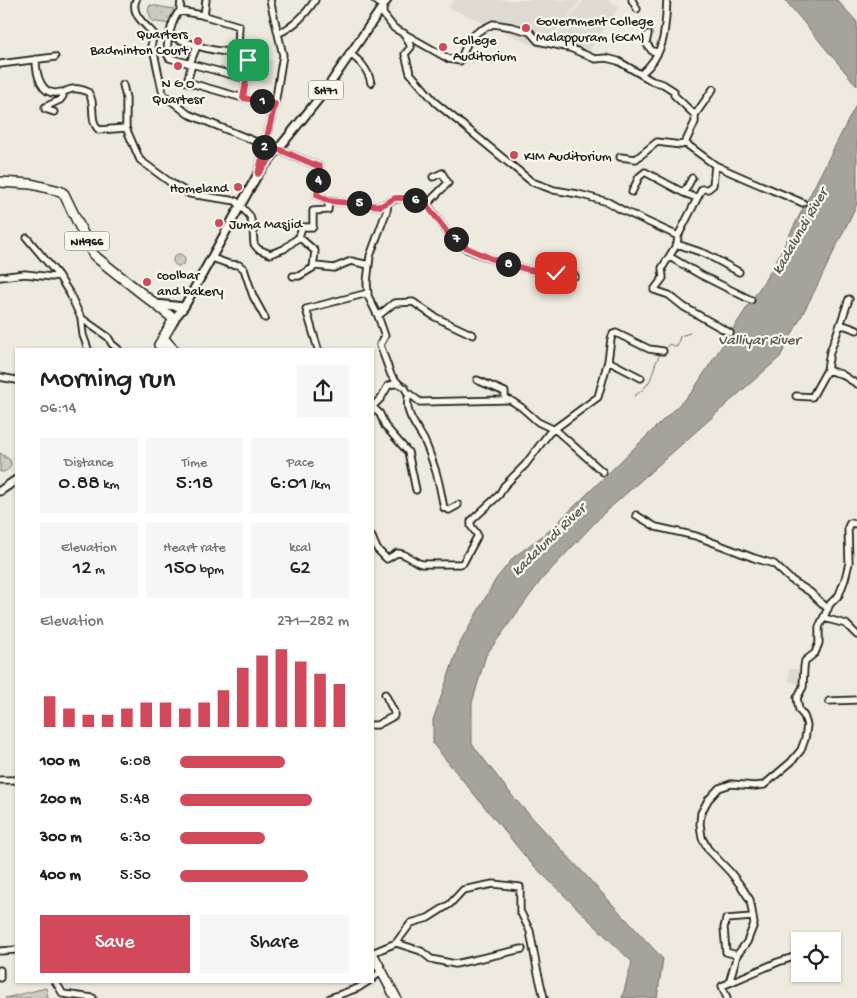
<!DOCTYPE html>
<html lang="en">
<head>
<meta charset="utf-8">
<style>
  :root { --surface:#fff; --page:#f6f6f6; --text:#202124; --muted:#757577; --accent:#d1495b }
  body { margin:0; font-family:"Gochi Hand",sans-serif; background:var(--page); color:var(--text); height:100vh; display:flex; flex-direction:column; font-size:19px; white-space:nowrap }
  * { box-sizing:border-box; margin:0 }
  p { font-size:16px; color:var(--muted) }
  .icon { flex:none; width:28px; height:28px; fill:none; stroke:currentColor; stroke-width:2; stroke-linecap:round; stroke-linejoin:round }
  .map { position:relative; flex:1; overflow:hidden }
  .panel { position:absolute; left:15px; top:348px; width:359px; height:635px; display:flex; flex-direction:column; background:var(--surface); border-radius:0px; box-shadow:0 1px 4px #0004 }
  .panel>* { flex:none }
  .tools { position:absolute; left:791px; top:932px; display:grid; gap:10px }
  .tools a { display:grid; place-items:center; width:50px; height:50px; border-radius:0px; background:var(--surface); box-shadow:0 1px 4px #0004; font-size:25px }
  .pin { position:absolute; display:grid; place-items:center; width:42px; height:42px; color:#fff; margin:-21px; border-radius:10px; box-shadow:0 2px 8px #0006 }
  .km { position:absolute; width:25px; height:25px; margin:-12px; border-radius:50%; background:#222; color:#fff; font-size:14px; line-height:25px; text-align:center }
  .round { display:grid; place-items:center; flex:none; width:52px; height:52px; border-radius:0px; background:var(--page) }
  .headline { display:flex; align-items:center; justify-content:space-between; height:85px; padding:0 25px }
  h1 { font-size:28px; font-weight:600; line-height:38px }
  .metrics { display:grid; grid-template-columns:repeat(3,1fr); gap:8px; height:85px; padding:5px 25px }
  .metrics div { display:grid; align-content:center; border-radius:0px; background:var(--page); text-align:center }
  .metrics b { font-size:21px; font-weight:600 }
  .metrics small { font-size:14px; font-weight:400 }
  .metrics p { font-size:14px }
  .chart { height:140px; padding:10px 25px }
  .chart p { display:flex; justify-content:space-between }
  .chart svg { width:100%; height:90px; margin-top:5px; stroke:var(--accent); stroke-width:6 }
  .primary-button { display:flex; gap:10px; margin-top:auto; padding:10px 25px }
  .primary-button a { flex:1; height:58px; border-radius:0px; background:var(--accent); color:#fff; font-size:20px; font-weight:600; line-height:58px; text-align:center }
  .primary-button a+a { background:var(--page); color:var(--text) }
  ul { padding:0 25px; list-style:none; font-size:16px }
  li { display:grid; grid-template-columns:80px 60px 1fr; align-items:center; height:38px }
  li i { height:12px; border-radius:6px; background:var(--accent) }
  .map>svg:first-child { display:block }
  .built { fill:#dedad1 }
  .grass { fill:url(#grass-dots); stroke:#75746f }
  .forest { fill:url(#forest-firs); stroke:#75746f }
  .pitch { fill:#ceccc2; stroke:#75746f }
  .water { fill:#a6a39d; stroke:#6f6d69 }
  .lines { fill:none; stroke-linecap:round; stroke-linejoin:round }
  .stream { stroke:#6f6d69; stroke-width:1 }
  .minor-casing { stroke:#1c1c1c; stroke-width:9 }
  .major-casing { stroke:#1c1c1c; stroke-width:11 }
  .highway-casing { stroke:#1c1c1c; stroke-width:12 }
  .minor { stroke:#fbf7ec; stroke-width:5.5 }
  .major { stroke:#fbf7ec; stroke-width:7 }
  .highway { stroke:#fbf7ec; stroke-width:9 }
  .route-casing { stroke:#fff; stroke-width:10 }
  .route { stroke:#d1495b; stroke-width:6 }
  .poi-dot { fill:#d1495b; stroke:#fbf7ec; stroke-width:2 }
  .labels { text-anchor:middle; stroke-width:4.5; stroke-linejoin:round; paint-order:stroke }
  .shield { fill:#fbf7ec; stroke:#5f5e5a; stroke-width:1 }
  .shield-label { font-size:12px; font-weight:bold; fill:#1c1c1c }
  .poi-label { font-size:14px; fill:#1c1c1c; stroke:#fbf7ec; text-anchor:start }
  .water-label { font-size:15px; font-style:italic; fill:#5a5956; stroke:#fbf7ec }
</style>
</head>
<body>
<div class="map">
<svg width="857" height="998" viewBox="0 0 857 998">
  <defs>
    <pattern id="grass-dots" width="8" height="8" patternUnits="userSpaceOnUse" patternTransform="scale(1.25)"><rect width="8" height="8" fill="#ceccc2"/><path d="M2 2h.1M6 6h.1" fill="none" stroke="#b0afa6" stroke-width="1.8" stroke-linecap="round"/></pattern>
    <pattern id="forest-firs" width="22" height="20" patternUnits="userSpaceOnUse" patternTransform="scale(1.25)"><rect width="22" height="20" fill="#ceccc2"/><path d="M5 1l3.5 6h-7zM16 11l3.5 6h-7z" fill="#b0afa6"/></pattern>
  </defs>
  <rect width="100%" height="100%" fill="#eeeadf"/>
  <filter id="ink" filterUnits="userSpaceOnUse"><feTurbulence type="fractalNoise" baseFrequency=".02" numOctaves="2"/><feDisplacementMap in="SourceGraphic" scale="10" xChannelSelector="R" yChannelSelector="G"/><feConvolveMatrix kernelMatrix="1 2 1 2 8 2 1 2 1" color-interpolation-filters="sRGB"/></filter>
  <g filter="url(#ink)">
    <path class="built" d="M454 0H581L542 49 448 7Z
      M584 0H608L619 7 589 51 555 36Z
      M261 60H273L271 84 259 83Z
      M789 669H801L800 683 789 682Z"/>
    <path class="grass" d="M150 5 174 9 169 24 152 21 148 10Z
      M173 260a6 6 0 1 1 12 0a6 6 0 1 1-12 0Z"/>
    <path class="forest" d="M0 453 10 460 11 466C8 470 6 472 0 472Z"/>
    <path class="pitch" d="M46 988 48 998H5Z"/>
    <path class="water" d="M785 0H837L857 22V86Z
      M857 103V204L815 290 780 357 603 514 542 579 486 655 472 703V744L514 798 663 959 657 998H622L632 962 529 861 433 744V720L459 645 496 579 514 557 550 530 692 392 772 269Z"/>
    <g class="lines">
      <path class="stream" d="M664 350 669 344 677 347 680 336 690 333
        M634 396C657 382 649 371 661 353"/>
      <defs>
        <path id="minor" d="M136 0C130 14 145 24 154 34L151 46 154 53 163 94 188 114 264 145
          M181 0 180 11 202 15 239 26 238 49 248 60V69L243 98 275 104
          M375 0 383 6V14L394 28 449 59 460 61 469 39 479 31 493 24 512 27 530 32 538 41 570 48 595 59 606 58 618 61 652 81 663 84 674 91V95L695 115V122L685 143 715 165 713 185 708 189H702L678 236 677 244 662 268 663 278 654 290 669 295 684 307 730 333
          M632 0 637 9
          M180 11C172 17 164 49 169 58L247 79
          M204 16 206 0
          M279 33C295 26 306 14 315 0
          M404 33 411 47 405 54 410 73 436 103 532 182 554 190 578 194 608 202 622 210 678 236
          M648 34 646 43 652 51 658 52
          M170 36C188 43 219 55 238 51
          M349 53C360 61 368 69 371 83
          M36 59C36 74 41 98 61 92L63 96 60 100 45 107V109L54 112
          M190 63 197 46
          M0 64 55 57
          M192 64 187 82 243 98
          M641 74C666 53 665 30 667 0
          M123 85 126 98V128L140 160 171 183 190 194 236 201 250 216 253 228 254 244 258 249 270 254 284 249 299 237 315 251 313 268
          M62 93C71 88 78 87 88 92 97 103 88 120 99 130L126 128
          M695 115 713 89
          M278 149 320 167 317 195 329 201 328 210 313 211V227H302L299 237
          M620 157 636 159 657 142 681 145 685 143
          M715 165C744 179 773 190 803 203
          M258 173 275 104 283 55 270 0
          M632 192 639 177 645 172 684 193 697 198
          M684 193 692 178
          M329 201 381 206 388 202
          M427 204 448 183 442 173 433 177
          M27 238 58 275 70 294 81 318 83 335 88 349
          M677 244 706 254 739 272
          M670 257 701 275 751 300
          M212 258 229 264 239 265 244 269 253 296 265 318
          M293 276H299L316 266 334 268 351 261 369 265
          M0 277 25 274 52 277 58 275
          M378 316 394 303 413 302 435 317 473 335
          M81 318 108 337 112 344 118 349
          M840 325 849 299
          M318 349 306 309 368 293
          M608 361 641 378
          M827 370 830 352 840 325 846 326 857 330
          M0 377 16 380
          M477 380 505 392V400H510L521 407 538 422 557 431 603 472
          M399 384 391 375 380 345 385 336 378 316 368 296 367 282 370 256 387 210 388 202 395 199 405 198 427 204 447 232 467 249 497 261 529 270 575 276
          M409 394C403 412 416 425 424 440 428 448 431 457 434 466 439 479 441 494 444 508L449 510 458 505
          M796 396 812 397 827 370 841 374 857 384
          M372 407 381 398 388 386 393 384H399L405 388 407 392 420 402 505 400
          M373 407 380 414 385 426 408 452 416 490
          M636 515 656 527 696 536 754 558 774 564 790 579 810 592 828 609
          M372 537 377 549 387 559 397 553C407 553 413 562 422 564H460L463 563 477 537V534L471 526V521L499 495 504 486 525 465 549 433 598 397 608 361 611 339 613 334 616 333 649 349 663 351
          M824 618 846 624 857 635
          M829 701 857 700
          M372 725H377L394 716V712L385 694
          M0 780H16
          M823 941 827 938
          M396 943 421 951 431 959 455 964 522 949
          M0 951 16 950
          M372 953 396 943 411 923 428 918 450 904 463 890 493 884 520 887V911L530 931 537 969 544 998
          M737 955 726 952 724 928 726 919 753 917
          M0 970V978
          M372 979 378 974
          M55 981 63 994 93 998
          M729 983 778 962 800 955
          M330 998 358 988 369 981
          M727 998 722 986 729 983 737 955 747 942 754 924 752 911 750 900 741 886 730 872 708 849 702 838 700 824 701 813 708 800 719 788 731 784 755 786 764 785 791 762 801 750 805 739 807 725 804 716 799 710 797 698 803 687 804 667 805 661 815 653 819 643V627L830 604 839 595 845 579 849 563 848 527 850 523 857 524"/>
        <path id="major" d="M156 304 184 307
          M174 319 184 307 194 289 258 174 325 91 387 0
          M0 491 16 480"/>
        <path id="highway" d="M0 182 31 184 60 191 64 194 93 254 97 258 174 319 159 345 163 349
          M164 339 173 349
          M372 953 396 998"/>
      </defs>
      <use href="#minor" class="minor-casing"/>
      <use href="#major" class="major-casing"/>
      <use href="#highway" class="highway-casing"/>
      <use href="#minor" class="minor"/>
      <use href="#major" class="major"/>
      <use href="#highway" class="highway"/>
    </g>
  </g>
  <g class="lines" filter="url(#ink)">
    <defs>
      <path id="route" d="M248 60V69L243 98 275 104 258 174 278 149 320 167 317 195 329 201 381 206 395 198H405L426 204 447 232 467 248 497 261 529 270 556 273"/>
    </defs>
    <use href="#route" class="route-casing"/>
    <use href="#route" class="route"/>
  </g>
  <g class="poi-dot">
    <circle cx="526" cy="28" r="5"/>
    <circle cx="198" cy="41" r="5"/>
    <circle cx="443" cy="47" r="5"/>
    <circle cx="178" cy="66" r="5"/>
    <circle cx="514" cy="155" r="5"/>
    <circle cx="238" cy="187" r="5"/>
    <circle cx="219" cy="223" r="5"/>
    <circle cx="147" cy="282" r="5"/>
  </g>
  <g class="labels">
    <g class="shield">
      <rect x="308.5" y="80.5" width="35" height="19" rx="4"/>
      <rect x="64.5" y="231.5" width="45" height="19" rx="4"/>
    </g>
    <g class="shield-label">
      <text x="326" y="94">SH71</text>
      <text x="87" y="245">NH966</text>
    </g>
    <g class="poi-label">
      <text x="536" y="25">Government College<tspan x="536" dy="16">Malappuram (GCM)</tspan></text>
      <text x="188" y="38" text-anchor="end">Quarters<tspan x="188" dy="16">Badminton Court</tspan></text>
      <text x="453" y="44">College<tspan x="453" dy="16">Auditorium</tspan></text>
      <text x="178" y="87" text-anchor="middle">N G O<tspan x="178" dy="16">Quartesr</tspan></text>
      <text x="524" y="160">KIM Auditorium</text>
      <text x="228" y="192" text-anchor="end">Homeland</text>
      <text x="229" y="228">Juma Masjid</text>
      <text x="157" y="279">coolbar<tspan x="157" dy="16">and bakery</tspan></text>
    </g>
    <g class="water-label">
      <text transform="translate(799 231) rotate(-60)" y="5">kadalundi River</text>
      <text x="759" y="344">Valliyar River</text>
      <text transform="translate(548 539) rotate(-44)" y="5">kadalundi River</text>
    </g>
  </g>
</svg>
<div class="tools">
<a><svg class="icon" aria-label="locate" viewBox="0 0 24 24"><circle cx="12" cy="12" r="6"/><path d="M12 2v4M12 18v4M2 12h4M18 12h4"/></svg></a>
</div>
<div class="pin" style="left:248px;top:60px;background:#1e9e55"><svg class="icon" aria-label="arrive" viewBox="0 0 24 24"><path d="M6 21V4h12l-3 4 3 4H6"/></svg></div>
<div class="pin" style="left:556px;top:273px;background:#d93025"><svg class="icon" aria-label="check" viewBox="0 0 24 24"><path d="M5 12l5 5 9-10"/></svg></div>
<b class="km" style="left:262px;top:101px">1</b>
<b class="km" style="left:264px;top:147px">2</b>
<b class="km" style="left:318px;top:180px">4</b>
<b class="km" style="left:359px;top:203px">5</b>
<b class="km" style="left:415px;top:200px">6</b>
<b class="km" style="left:456px;top:239px">7</b>
<b class="km" style="left:508px;top:264px">8</b>
<section class="panel">
<div class="headline"><div><h1>Morning run</h1><p>06:14</p></div><a class="round"><svg class="icon" aria-label="share" viewBox="0 0 24 24"><path d="M12 15V3M7 8l5-5 5 5M5 13v7h14v-7"/></svg></a></div>
<div class="metrics">
<div><p>Distance</p><b>0.88<small> km</small></b></div>
<div><p>Time</p><b>5:18</b></div>
<div><p>Pace</p><b>6:01<small> /km</small></b></div>
</div>
<div class="metrics">
<div><p>Elevation</p><b>12<small> m</small></b></div>
<div><p>Heart rate</p><b>150<small> bpm</small></b></div>
<div><p>kcal</p><b>62</b></div>
</div>
<div class="chart"><p><span>Elevation</span>271–282 m</p>
<svg viewBox="0 0 160 44" preserveAspectRatio="none"><path d="M5 44V29M15 44V35M25 44V38M35 44V38M45 44V35M55 44V32M65 44V32M75 44V35M85 44V32M95 44V26M105 44V15M115 44V9M125 44V6M135 44V12M145 44V18M155 44V23"/></svg>
</div>
<ul>
<li><b>100 m</b>6:08<i style="width:62%"></i></li>
<li><b>200 m</b>5:48<i style="width:78%"></i></li>
<li><b>300 m</b>6:30<i style="width:50%"></i></li>
<li><b>400 m</b>5:50<i style="width:76%"></i></li>
</ul>
<div class="primary-button"><a>Save</a><a>Share</a></div>
</section>
</div>
</body>
</html>
